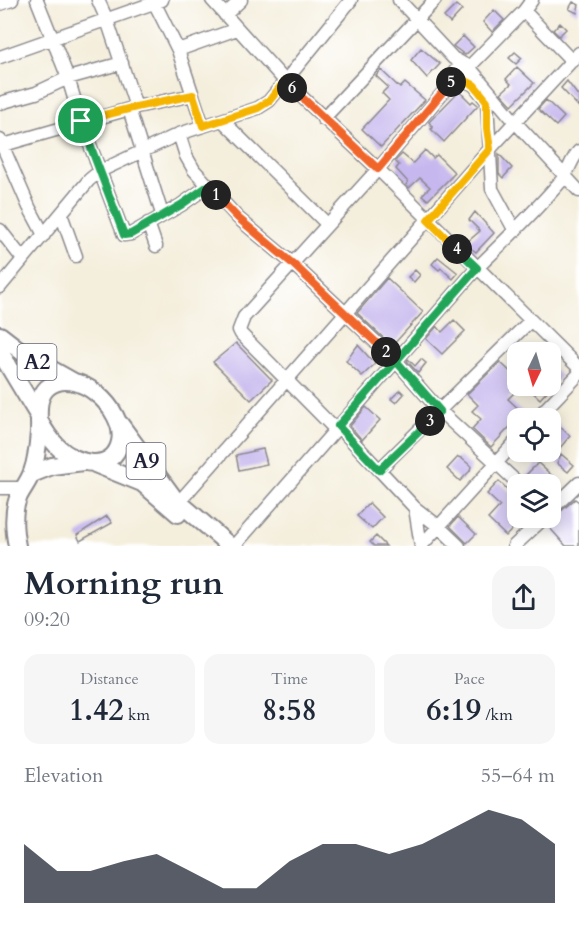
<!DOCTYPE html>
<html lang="en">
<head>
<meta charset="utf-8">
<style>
  :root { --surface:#fff; --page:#f6f6f7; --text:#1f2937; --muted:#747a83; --accent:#111827 }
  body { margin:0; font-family:Cardo,serif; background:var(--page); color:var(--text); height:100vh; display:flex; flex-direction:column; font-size:22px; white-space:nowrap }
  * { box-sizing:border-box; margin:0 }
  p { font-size:20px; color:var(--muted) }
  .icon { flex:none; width:33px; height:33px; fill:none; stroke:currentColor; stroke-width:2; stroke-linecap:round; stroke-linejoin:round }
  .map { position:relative; height:546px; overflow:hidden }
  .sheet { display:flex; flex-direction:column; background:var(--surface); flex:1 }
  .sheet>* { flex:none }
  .needle { width:39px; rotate:185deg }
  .tools { position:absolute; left:507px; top:342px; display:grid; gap:12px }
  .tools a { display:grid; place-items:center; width:54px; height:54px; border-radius:12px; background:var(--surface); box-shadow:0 3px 15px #0003; font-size:30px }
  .pin { position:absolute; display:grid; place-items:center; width:51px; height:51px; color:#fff; margin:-26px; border:3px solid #fff; border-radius:50%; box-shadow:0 2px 6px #0007 }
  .km { position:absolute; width:30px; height:30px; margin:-15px; border-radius:50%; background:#222; color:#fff; font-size:16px; line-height:30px; text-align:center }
  .round { display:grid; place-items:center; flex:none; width:63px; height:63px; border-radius:18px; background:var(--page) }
  .head { display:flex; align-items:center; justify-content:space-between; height:102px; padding:0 24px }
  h1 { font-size:33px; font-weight:700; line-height:45px }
  .metrics { display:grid; grid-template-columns:repeat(3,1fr); gap:9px; height:102px; padding:6px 24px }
  .metrics div { display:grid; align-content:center; border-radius:15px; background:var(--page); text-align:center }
  .metrics b { font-size:30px; font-weight:700 }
  .metrics small { font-size:16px; font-weight:400 }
  .metrics p { font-size:16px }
  .chart { height:168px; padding:12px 24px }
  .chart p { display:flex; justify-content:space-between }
  .chart svg { width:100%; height:108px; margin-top:6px; fill:var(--accent); opacity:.7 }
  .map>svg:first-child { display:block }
  .building { fill:#c6b7ee }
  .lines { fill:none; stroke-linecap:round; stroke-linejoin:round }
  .minor-casing { stroke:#8b888c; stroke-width:15 }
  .highway-casing { stroke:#8b888c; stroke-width:20 }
  .minor { stroke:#fff; stroke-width:12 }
  .highway { stroke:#fff; stroke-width:16 }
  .split-1-casing { stroke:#fff; stroke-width:12 }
  .split-2-casing { stroke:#fff; stroke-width:12 }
  .split-3-casing { stroke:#fff; stroke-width:12 }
  .split-4-casing { stroke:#fff; stroke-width:12 }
  .split-5-casing { stroke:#fff; stroke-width:12 }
  .split-6-casing { stroke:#fff; stroke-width:12 }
  .split-7-casing { stroke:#fff; stroke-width:12 }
  .split-1 { stroke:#22a559; stroke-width:8 }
  .split-2 { stroke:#f0652b; stroke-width:8 }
  .split-3 { stroke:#22a559; stroke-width:8 }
  .split-4 { stroke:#22a559; stroke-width:8 }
  .split-5 { stroke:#f5b400; stroke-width:8 }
  .split-6 { stroke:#f0652b; stroke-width:8 }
  .split-7 { stroke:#f5b400; stroke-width:8 }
  .labels { text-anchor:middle; stroke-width:4.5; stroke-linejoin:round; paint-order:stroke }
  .shield { fill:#fff; stroke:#646476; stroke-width:1.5 }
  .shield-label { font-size:21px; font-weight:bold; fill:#22223b }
</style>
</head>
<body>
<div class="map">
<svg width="579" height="546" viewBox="0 0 579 546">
  <rect width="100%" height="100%" fill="#fff"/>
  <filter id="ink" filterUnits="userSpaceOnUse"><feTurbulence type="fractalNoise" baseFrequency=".0167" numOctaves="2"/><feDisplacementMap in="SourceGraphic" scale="12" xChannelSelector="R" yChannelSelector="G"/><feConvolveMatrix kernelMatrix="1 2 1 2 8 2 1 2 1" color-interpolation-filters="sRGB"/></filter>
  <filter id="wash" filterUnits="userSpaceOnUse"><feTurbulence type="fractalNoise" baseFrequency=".008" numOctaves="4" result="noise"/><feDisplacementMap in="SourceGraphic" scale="24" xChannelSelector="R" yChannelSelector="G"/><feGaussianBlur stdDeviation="1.35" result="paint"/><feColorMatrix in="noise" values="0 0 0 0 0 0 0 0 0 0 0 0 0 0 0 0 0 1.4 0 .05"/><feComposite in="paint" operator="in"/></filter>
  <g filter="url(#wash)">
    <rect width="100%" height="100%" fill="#f4eedc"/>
    <g id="blocks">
      <path class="building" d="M573 2 579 5 577 13 569 9Z
        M456 5 462 10 450 23 444 17Z
        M494 10 504 20 492 32 483 22Z
        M560 23 566 29 559 36 553 30Z
        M463 36 474 47 465 55 453 46Z
        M421 48 440 64 427 78 411 60Z
        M515 52 522 58 516 64 509 58Z
        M517 67 534 83 512 105 501 93 511 84 506 79Z
        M381 70 400 88 405 83 425 100 381 147 362 129 389 100 382 93 388 87 376 76Z
        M567 81 579 97V107L561 88Z
        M459 91 471 103 473 101 478 105 444 142 431 129 433 128 429 122Z
        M546 100 564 117 556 126 538 109Z
        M425 150 433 158 437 155 455 173 428 200 422 195 430 187 420 178 409 188 406 185 408 182 396 169 399 165 395 161 402 154 413 163Z
        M499 154 512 168 503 178 499 174Z
        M475 212 494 233 476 252 465 244 480 231 469 220Z
        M438 257 458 273 453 279 441 268 439 270 432 264Z
        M415 270 420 275 414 282 408 277Z
        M387 278 423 312 392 346 357 313Z
        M454 320 465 331 442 354 426 339 437 326 442 332Z
        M236 343 272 380 251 400 213 362Z
        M358 345 375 364 362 376 346 361Z
        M408 359 415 366 421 359 426 363 418 373 407 361Z
        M500 362 518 379V389L508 399 523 413 491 447 472 429 481 419 472 411 478 405 467 394Z
        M550 366 561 376 540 399 526 386H550Z
        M400 390 404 394 396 403 391 399Z
        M366 407 380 420 362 440 350 426Z
        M550 417 570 436 559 449 550 442Z
        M263 449 267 464 239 470 236 455Z
        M561 454 574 465 568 472 557 463Z
        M458 457 461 458 471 466 470 471 460 481 447 469Z
        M538 463 558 481 555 484H527L524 477Z
        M499 481 510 492 512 490 518 495V518L522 519 506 536 488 519 500 506 487 494Z
        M575 499 579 502V546H566L548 526 552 519Z
        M369 503 383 517 372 529 357 516Z
        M107 516 112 523 80 541 77 535Z
        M458 517 476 534 467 543 450 526Z
        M376 536 386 546H374L370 542Z"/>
    </g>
  </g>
  <g filter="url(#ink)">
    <use href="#blocks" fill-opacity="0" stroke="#8b888c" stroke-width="1.5"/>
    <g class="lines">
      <defs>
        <path id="minor" d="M37 0 68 78 81 121 124 235 131 234 181 205 208 186
          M98 0 107 20 136 107
          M153 0 178 50 203 126
          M212 0 285 81 378 169 579 368
          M399 0 453 58 469 67 515 122 579 191
          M0 4 12 0
          M524 11 572 61
          M225 15 241 0
          M178 50 237 29
          M0 57 162 0
          M455 71 456 77 474 85 487 101 492 189 515 231
          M0 103 36 93 68 78 122 63
          M129 109 162 214
          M323 119 435 0
          M223 121 327 224
          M179 134 186 156 194 170 238 218 293 264 396 361 440 411 519 484
          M0 140 29 207 44 235
          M0 146 136 107 193 95
          M61 214 76 256
          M148 223 156 246
          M0 230 22 258
          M0 287 89 180 100 171 179 134 258 108 269 101 351 0
          M537 418 579 374
          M338 426 415 508 438 526 459 546
          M335 429 241 334 239 330 244 317 378 169 456 77 469 67 524 11 532 0
          M379 470 530 321
          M0 488H23
          M179 502 490 149 579 53
          M415 508 421 546
          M550 511 579 483
          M234 546 477 268C506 240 535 211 562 180 569 171 571 159 579 151
          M421 546 518 439
          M514 546 544 518"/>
        <path id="highway" d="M0 335 26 355 74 382
          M0 352 38 415
          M120 424 174 498 230 546
          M95 464 142 483 178 514
          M32 474 52 466 83 462
          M17 546C14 531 12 511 19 496 23 488 29 481 32 472 37 459 38 445 39 432 40 417 35 400 47 388 75 363 127 410 120 442 113 474 75 464 58 447 50 439 44 430 39 420"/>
      </defs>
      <use href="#minor" class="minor-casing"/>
      <use href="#highway" class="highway-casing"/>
      <use href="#minor" class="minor"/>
      <use href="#highway" class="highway"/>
    </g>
  </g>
  <g class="lines" filter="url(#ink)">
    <defs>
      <path id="split-1" d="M81 121 124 235 131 234 181 205 208 186 216 195"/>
      <path id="split-2" d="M216 195 238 218 293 264 386 352"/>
      <path id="split-3" d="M386 352 396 361 338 426 379 470 430 421"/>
      <path id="split-4" d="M430 421 440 411 396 361 477 268 457 249"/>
      <path id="split-5" d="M451 82 456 76 474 85 487 101V128L490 149 428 220 457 249"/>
      <path id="split-6" d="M292 88 378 169 451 82"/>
      <path id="split-7" d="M81 121 136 107 193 95 203 126 258 108 269 101 285 81 292 88"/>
    </defs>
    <use href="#split-1" class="split-1-casing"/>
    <use href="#split-2" class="split-2-casing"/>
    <use href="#split-3" class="split-3-casing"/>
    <use href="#split-4" class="split-4-casing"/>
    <use href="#split-5" class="split-5-casing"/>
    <use href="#split-6" class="split-6-casing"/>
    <use href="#split-7" class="split-7-casing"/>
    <use href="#split-1" class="split-1"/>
    <use href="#split-2" class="split-2"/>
    <use href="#split-3" class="split-3"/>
    <use href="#split-4" class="split-4"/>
    <use href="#split-5" class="split-5"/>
    <use href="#split-6" class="split-6"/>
    <use href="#split-7" class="split-7"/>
  </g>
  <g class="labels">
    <g class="shield">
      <rect x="17.5" y="344" width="39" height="36" rx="4.5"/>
      <rect x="126.5" y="443" width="39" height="36" rx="4.5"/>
    </g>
    <g class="shield-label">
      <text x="37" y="369">A2</text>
      <text x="146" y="468">A9</text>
    </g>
  </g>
</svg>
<div class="tools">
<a><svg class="needle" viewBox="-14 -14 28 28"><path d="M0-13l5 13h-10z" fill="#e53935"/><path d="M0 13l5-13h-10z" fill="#747a83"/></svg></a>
<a><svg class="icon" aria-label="locate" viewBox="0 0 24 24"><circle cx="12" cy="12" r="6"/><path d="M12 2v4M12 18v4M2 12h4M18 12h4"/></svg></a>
<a><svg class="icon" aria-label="layers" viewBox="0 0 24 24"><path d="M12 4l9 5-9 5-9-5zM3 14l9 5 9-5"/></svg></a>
</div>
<div class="pin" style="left:81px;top:121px;background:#1e9e55"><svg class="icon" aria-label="arrive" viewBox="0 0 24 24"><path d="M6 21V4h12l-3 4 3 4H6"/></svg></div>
<b class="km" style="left:216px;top:195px">1</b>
<b class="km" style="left:386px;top:352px">2</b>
<b class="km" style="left:430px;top:421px">3</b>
<b class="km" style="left:457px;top:249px">4</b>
<b class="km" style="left:451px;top:82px">5</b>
<b class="km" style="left:292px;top:88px">6</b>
</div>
<section class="sheet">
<div class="head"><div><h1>Morning run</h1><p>09:20</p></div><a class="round"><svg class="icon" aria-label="share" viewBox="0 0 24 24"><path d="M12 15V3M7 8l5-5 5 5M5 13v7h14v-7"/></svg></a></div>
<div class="metrics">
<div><p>Distance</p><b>1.42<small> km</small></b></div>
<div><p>Time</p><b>8:58</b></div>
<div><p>Pace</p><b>6:19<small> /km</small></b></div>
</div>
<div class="chart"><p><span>Elevation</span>55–64 m</p>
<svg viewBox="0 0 160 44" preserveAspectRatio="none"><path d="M0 44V20L10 31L20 31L30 27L40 24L50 31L60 38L70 38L80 27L90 20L100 20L110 24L120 20L130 13L140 6L150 10L160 20V44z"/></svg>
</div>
</section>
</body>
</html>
